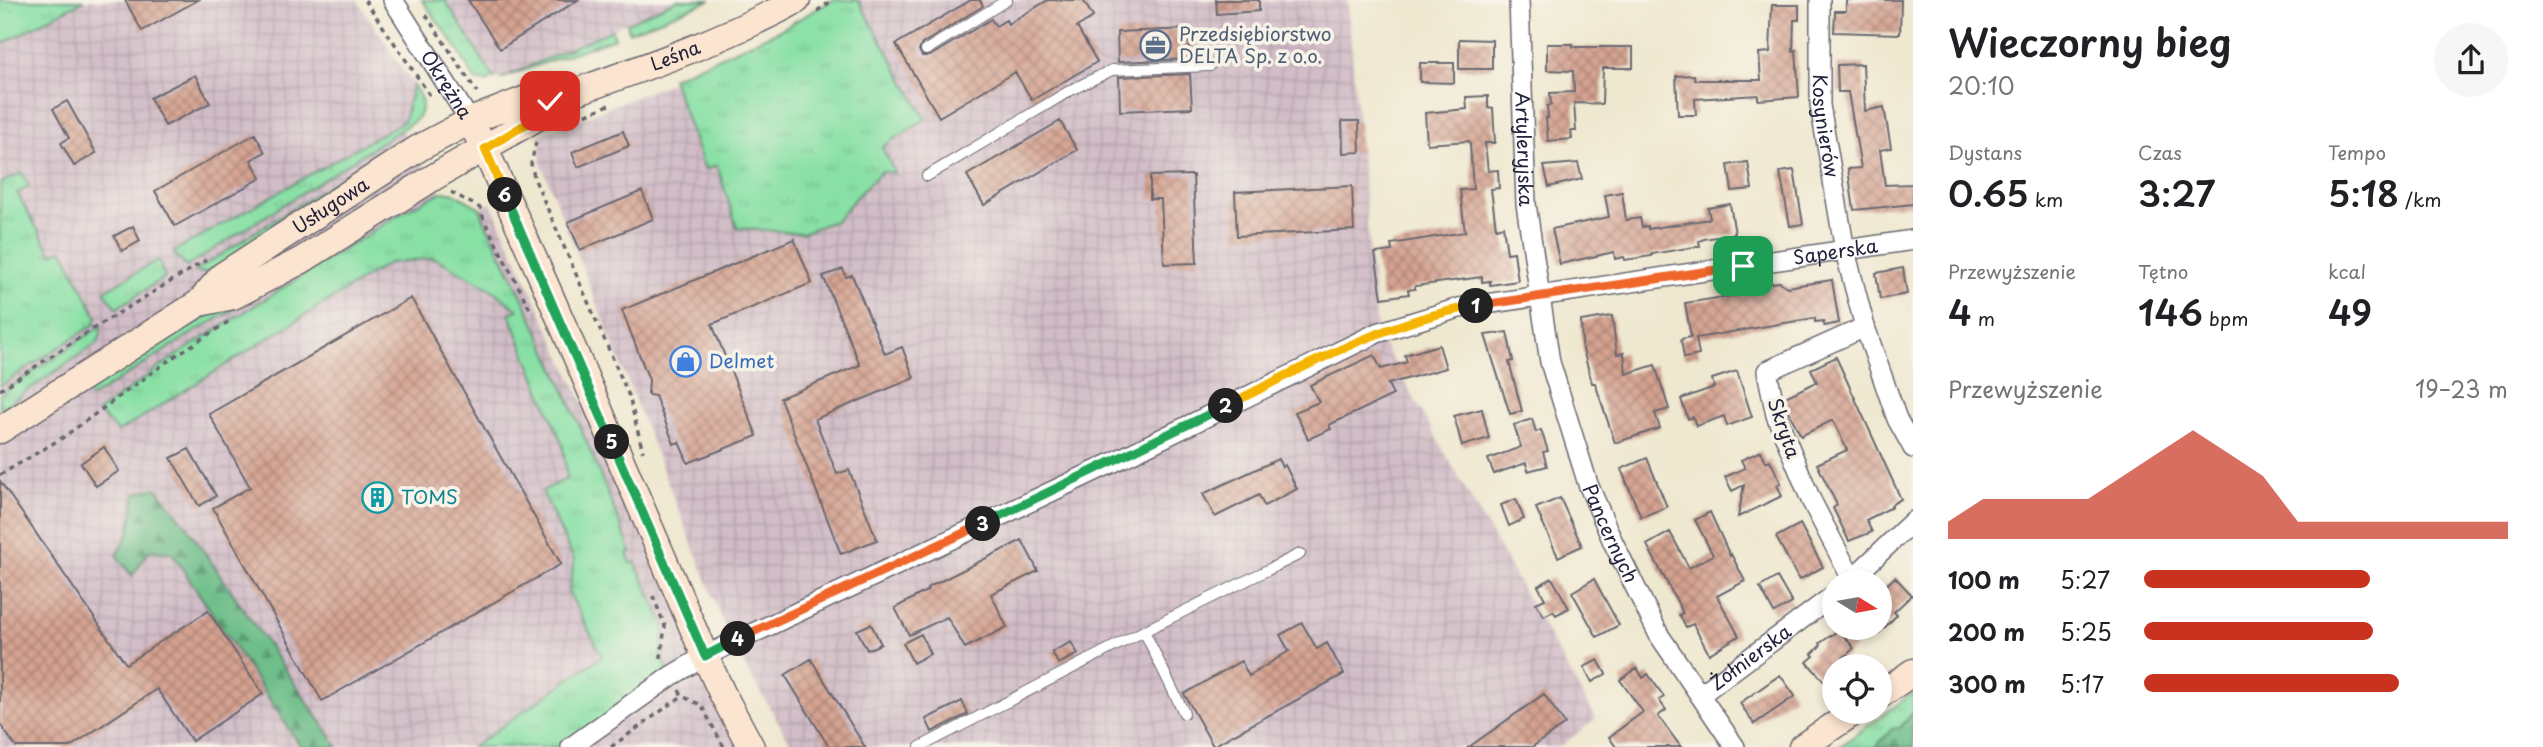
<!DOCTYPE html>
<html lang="pl">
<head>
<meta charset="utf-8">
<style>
  :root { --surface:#fff; --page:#f6f6f6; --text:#202124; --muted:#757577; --accent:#c8321e }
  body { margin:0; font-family:"Playpen Sans",sans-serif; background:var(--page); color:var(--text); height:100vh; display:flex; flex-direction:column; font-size:26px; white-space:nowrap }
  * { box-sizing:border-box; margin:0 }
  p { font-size:23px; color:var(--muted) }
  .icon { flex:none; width:38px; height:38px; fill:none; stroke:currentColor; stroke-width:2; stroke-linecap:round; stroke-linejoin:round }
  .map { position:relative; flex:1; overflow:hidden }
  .drawer { display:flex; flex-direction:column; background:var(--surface); width:630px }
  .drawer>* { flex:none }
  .needle { width:46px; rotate:101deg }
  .tools { position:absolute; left:1822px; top:570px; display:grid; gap:14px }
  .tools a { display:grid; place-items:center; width:70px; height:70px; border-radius:50%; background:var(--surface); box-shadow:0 4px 10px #0003; font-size:35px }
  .pin { position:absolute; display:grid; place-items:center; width:60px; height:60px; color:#fff; margin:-30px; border-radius:14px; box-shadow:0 4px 10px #0006 }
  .km { position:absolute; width:35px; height:35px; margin:-18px; border-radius:50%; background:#222; color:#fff; font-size:19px; line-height:35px; text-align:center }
  .round { display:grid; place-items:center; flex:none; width:74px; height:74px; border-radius:37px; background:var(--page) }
  .headline { display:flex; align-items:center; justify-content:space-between; height:119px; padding:0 35px }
  h1 { font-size:38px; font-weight:600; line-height:52px }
  .metrics { display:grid; grid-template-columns:repeat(3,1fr); gap:10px; height:119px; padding:7px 35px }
  .metrics div { display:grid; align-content:center }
  .metrics b { font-size:35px; font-weight:600 }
  .metrics small { font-size:19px; font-weight:400 }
  .metrics p { font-size:19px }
  .chart { height:196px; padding:14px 35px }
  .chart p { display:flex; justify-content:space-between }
  .chart svg { width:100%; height:126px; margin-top:7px; fill:var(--accent); opacity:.7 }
  ul { padding:0 35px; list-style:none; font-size:23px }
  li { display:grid; grid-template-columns:112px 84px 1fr; align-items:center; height:52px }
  li i { height:18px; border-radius:9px; background:var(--accent) }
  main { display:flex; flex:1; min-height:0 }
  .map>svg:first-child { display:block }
  .industrial { fill:url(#industrial-grid) }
  .grass { fill:url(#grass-tufts); stroke:#558170; stroke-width:2 }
  .forest { fill:url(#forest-firs); stroke:#487062; stroke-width:2 }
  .building { fill:url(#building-cross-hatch) }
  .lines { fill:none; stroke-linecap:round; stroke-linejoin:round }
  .lane-casing { stroke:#6a676f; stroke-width:12 }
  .street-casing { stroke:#6a676f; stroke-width:22 }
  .secondary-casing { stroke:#6a676f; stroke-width:29 }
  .path { stroke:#6a676f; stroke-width:3.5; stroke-dasharray:5 5; stroke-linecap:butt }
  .lane { stroke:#fff; stroke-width:10 }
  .street { stroke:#fff; stroke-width:19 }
  .secondary { stroke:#fce5d0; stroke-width:26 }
  .split-1-casing { stroke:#fff; stroke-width:14 }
  .split-2-casing { stroke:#fff; stroke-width:14 }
  .split-3-casing { stroke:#fff; stroke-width:14 }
  .split-4-casing { stroke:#fff; stroke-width:14 }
  .split-5-casing { stroke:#fff; stroke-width:14 }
  .split-6-casing { stroke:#fff; stroke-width:14 }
  .split-7-casing { stroke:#fff; stroke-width:14 }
  .split-1 { stroke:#f0652b; stroke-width:9 }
  .split-2 { stroke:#f5b400; stroke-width:9 }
  .split-3 { stroke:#22a559; stroke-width:9 }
  .split-4 { stroke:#f0652b; stroke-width:9 }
  .split-5 { stroke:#22a559; stroke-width:9 }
  .split-6 { stroke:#22a559; stroke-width:9 }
  .split-7 { stroke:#f5b400; stroke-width:9 }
  .labels { text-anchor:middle; stroke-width:7; stroke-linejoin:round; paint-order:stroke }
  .service-label { font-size:19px; fill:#4e5e75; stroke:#f7f3e8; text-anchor:start }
  .street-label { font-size:19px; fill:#22223b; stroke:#f7f3e8 }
  .shop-label { font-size:19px; fill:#366cbe; stroke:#f7f3e8; text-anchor:start }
  .culture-label { font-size:19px; fill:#0d838f; stroke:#f7f3e8; text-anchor:start }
</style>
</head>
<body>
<main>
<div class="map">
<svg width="1913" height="747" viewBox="0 0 1913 747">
  <defs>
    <pattern id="industrial-grid" width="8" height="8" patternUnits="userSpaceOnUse" patternTransform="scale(1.75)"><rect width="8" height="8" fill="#d2bdc7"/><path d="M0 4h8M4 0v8" fill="none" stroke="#b4a2ac"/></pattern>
    <pattern id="grass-tufts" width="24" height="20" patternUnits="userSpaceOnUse" patternTransform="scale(1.75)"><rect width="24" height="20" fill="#88e0a5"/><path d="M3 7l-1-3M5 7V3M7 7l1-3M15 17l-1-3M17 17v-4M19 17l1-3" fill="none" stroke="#75c08f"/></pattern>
    <pattern id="forest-firs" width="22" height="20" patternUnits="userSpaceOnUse" patternTransform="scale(1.75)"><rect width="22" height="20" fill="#6ebe8a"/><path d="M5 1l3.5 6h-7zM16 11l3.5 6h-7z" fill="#5a9a72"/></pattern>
    <pattern id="building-cross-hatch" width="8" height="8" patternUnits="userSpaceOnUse" patternTransform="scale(1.75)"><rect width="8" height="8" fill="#d5a290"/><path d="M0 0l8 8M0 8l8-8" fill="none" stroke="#ac8477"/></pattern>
  </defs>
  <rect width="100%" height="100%" fill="#f7f3e8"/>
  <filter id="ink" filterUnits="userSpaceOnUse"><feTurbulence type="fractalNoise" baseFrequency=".0143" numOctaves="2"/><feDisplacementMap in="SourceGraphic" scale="14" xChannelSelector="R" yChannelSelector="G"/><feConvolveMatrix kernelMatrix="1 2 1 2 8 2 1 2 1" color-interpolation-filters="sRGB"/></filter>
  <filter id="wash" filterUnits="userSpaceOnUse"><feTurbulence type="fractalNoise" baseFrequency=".00686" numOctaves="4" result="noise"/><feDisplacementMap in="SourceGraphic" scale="28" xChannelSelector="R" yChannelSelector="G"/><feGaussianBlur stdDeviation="1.57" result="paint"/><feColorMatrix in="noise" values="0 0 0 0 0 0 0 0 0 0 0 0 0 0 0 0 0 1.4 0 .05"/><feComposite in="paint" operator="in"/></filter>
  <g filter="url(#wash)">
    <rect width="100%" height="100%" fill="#efe8d0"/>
    <path class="industrial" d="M0 0H357L413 85 404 120 398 124 440 192H452L480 208 491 203 741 747H0Z
      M445 0H677L500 79 494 78Z
      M848 0H1347L1377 333 1596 719 1559 747H793L731 642 541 163 539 135 802 31Z"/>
    <path class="grass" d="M0 0H84L0 45Z
      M422 0H445L494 78 486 82 475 80 457 48Z
      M677 0H711L629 32 627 23Z
      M833 0H858L926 119 882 147 895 173 882 171 856 197 837 220 802 233 737 228 717 165 705 170 672 78 774 33Z
      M612 30 615 38 500 79Z
      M413 85C422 98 426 106 416 120L186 267 173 252 404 121Z
      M401 139 404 146 212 271 200 273 195 271Z
      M22 173 29 186 17 193 51 253 63 250 97 317 95 324 0 386V183Z
      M441 192H452L480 208 484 220C540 328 587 439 631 552L627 554 631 563 635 562 665 626 661 656 671 676 571 747H473L602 656 569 593 574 560 542 491 567 479 563 446 509 313 518 310 491 289 435 258 389 263 118 432 98 412 175 356 406 210Z
      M158 260 165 277 117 308 104 291Z
      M290 277 186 337 91 398 86 391 165 340 219 310Z
      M101 326V335L97 343 0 409V394Z
      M1913 693V712L1900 728 1892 729 1876 747H1839Z"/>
    <path class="forest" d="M156 488 184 522 338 747H301L172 553 150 550 132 576 117 556 129 532 136 493Z
      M1913 712V747H1876L1892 729 1900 728Z"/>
    <g id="blocks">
      <path class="building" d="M125 0H198L142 31Z
        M468 0H578L500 49Z
        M971 0H980L983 6 922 44 919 50 922 56H930L991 19 996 26 1006 20 1008 24 1048 0H1083L1093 17 1077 27 1097 62 1032 100 1015 72 939 117 896 44Z
        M1216 0H1259V11L1217 14Z
        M1846 0H1901L1900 34 1834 32 1835 11H1846Z
        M1772 5H1799V20H1794L1793 51 1796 50 1799 97 1758 100V95L1695 99 1696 115H1678L1676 76 1694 75 1695 80H1761L1759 53 1770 52Z
        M1189 29 1190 59 1118 62 1117 32Z
        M1459 39 1492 40V69H1459Z
        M1547 44H1573V47H1633V68H1603L1602 104 1574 103 1576 131H1571L1572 139 1548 141 1546 118H1548L1547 106 1551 105 1550 93 1574 92 1573 71 1547 70Z
        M1420 63H1454V83L1420 82Z
        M1863 64 1865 111 1884 107 1891 148 1880 150 1885 185 1913 184V204L1854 210 1848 169 1861 168 1848 92H1838L1837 65Z
        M1190 74 1192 108 1120 111 1119 77Z
        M195 75 210 103 165 126 150 98Z
        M1488 96V108H1493L1495 143H1485L1488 171 1498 170 1499 188 1491 189 1496 228 1503 226 1507 253 1514 252 1518 281 1490 285V281L1482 282V277L1415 286V289L1408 290 1409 294 1382 298 1375 253 1392 251 1391 244 1465 232 1460 190 1473 189 1470 144 1469 141 1427 144 1425 113 1467 109 1466 97Z
        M67 101 96 153 74 166 61 143 69 138 53 109Z
        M1060 121 1077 150 984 205 967 175Z
        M1342 121H1359L1360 152 1343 153Z
        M623 131 629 146 578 167 572 152Z
        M255 134 265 152 251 160 261 178 175 226 155 191Z
        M1748 162 1752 189 1732 191 1728 165Z
        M1578 163 1582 179 1549 187 1544 166Z
        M1794 170 1803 224 1790 226 1780 172Z
        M1193 175 1197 263 1164 264 1161 199H1150V176Z
        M1352 186 1354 230 1237 236 1235 192Z
        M642 191 653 219 580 250 568 222Z
        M1622 192 1626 220 1640 218 1642 227 1648 226V229L1710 219 1708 208 1730 204 1735 234 1704 239 1699 241 1700 246 1652 254V256L1625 260 1624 257 1615 259 1614 252 1560 264 1552 229 1609 217 1605 195Z
        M133 226 140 241 122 251 114 236Z
        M794 239 812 283 712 324 757 436 688 463 679 442 674 444 655 396 648 395 649 380 622 310Z
        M1903 268 1907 294 1880 299 1876 273Z
        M843 269 846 277 852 275 885 354 902 347 914 378 815 419 837 474 849 470 877 540 841 554 780 398 860 365 823 276Z
        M1832 280 1839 323 1824 326 1823 321 1815 322V318L1696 338 1699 355 1684 358 1681 339 1691 337 1685 303 1750 293 1756 285 1780 282 1787 287Z
        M411 298 561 564 322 701 213 508 250 487 209 414Z
        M1612 316 1617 354 1624 353 1626 374 1655 365 1669 409 1655 413 1660 428 1615 443 1595 383H1592L1582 346 1581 321Z
        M1507 332 1513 361 1509 362 1522 411 1510 414 1485 335Z
        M1439 345 1446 368 1388 384 1393 395 1329 425 1331 429 1308 439 1295 412 1319 402 1310 385 1374 355 1381 369 1407 362 1405 355Z
        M1836 357 1901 499 1891 505 1892 507 1866 520 1872 532 1849 541 1833 508 1837 505 1817 464 1847 450 1833 420 1801 436 1787 409 1785 397 1817 382 1811 369Z
        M1737 371 1752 417 1727 426 1724 416 1696 426 1693 417 1688 419 1681 399 1714 387 1712 379Z
        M1482 409 1489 438 1462 446 1454 416Z
        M1532 419 1536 432 1541 430 1548 451 1543 452 1547 466 1528 471 1526 463 1494 474 1488 459 1521 447 1514 425Z
        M104 447 119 471 96 486 81 463Z
        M189 449 216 496 199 506 171 458Z
        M1761 451 1766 462 1770 460 1781 483 1777 485 1782 496 1738 517 1744 485 1732 491 1725 477 1745 468 1741 460Z
        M1647 458 1667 507 1641 517 1621 469Z
        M1278 459 1282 467 1285 465 1297 489 1264 506 1259 495 1215 517 1203 494Z
        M0 481 126 664 208 611 263 694 192 741 157 689 70 747H16L0 724Z
        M1560 498 1582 546 1558 557 1536 508Z
        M1516 499 1524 519 1509 526 1501 505Z
        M1710 512 1730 556 1731 554 1745 581 1717 596 1739 636 1709 654 1693 624 1686 627 1679 615 1683 613 1647 545 1670 532 1689 568 1713 555 1695 520Z
        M1800 524 1823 567 1799 580 1776 537Z
        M1022 540 1038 571 991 594 1007 627 965 648 947 617 909 635 895 608 928 590 927 588Z
        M1777 577 1792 603 1774 613 1760 587Z
        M1895 577 1912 595 1894 612 1897 615 1880 632V591Z
        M1552 578 1569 608 1556 615 1553 611 1544 616 1536 603 1545 599 1538 586Z
        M1594 579 1619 625 1597 637 1572 592Z
        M1302 623 1317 649 1327 643 1344 674 1213 746 1184 694 1241 661 1249 676 1289 651 1280 635Z
        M871 624 881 644 867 650 857 630Z
        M1839 630 1854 648 1834 667V693L1807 662 1814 656 1812 654 1821 645 1820 643Z
        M921 634 930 654 913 663 903 643Z
        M1071 642 1078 654 1058 664 1052 652Z
        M811 659 865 747H829L785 675Z
        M1598 660 1606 674 1592 682 1584 667Z
        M1637 668 1643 678 1648 674 1664 697 1659 700 1666 710 1658 716 1681 747H1616L1609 737 1643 712 1620 680Z
        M1780 675 1795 696 1754 724 1740 703Z
        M1544 694 1565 724 1532 747H1469Z
        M962 701 968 714 932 732 926 719Z"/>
    </g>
  </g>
  <g filter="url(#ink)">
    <use href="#blocks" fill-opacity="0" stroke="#6a676f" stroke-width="2"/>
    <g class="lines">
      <defs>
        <path id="lane" d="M926 50 1007 0
          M927 176 1071 90 1112 70 1210 66
          M1144 631 1184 713
          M920 747 1144 631 1300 554"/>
        <g id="street">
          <path id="s1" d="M393 0 470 121"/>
          <path id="s2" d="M1519 0 1526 204 1550 362 1588 484 1613 542 1659 635 1735 747"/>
          <path id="s3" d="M1820 0V105L1845 251 1865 327 1897 419 1913 448"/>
          <path d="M1852 579 1811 500 1776 415 1767 371 1865 327"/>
          <path d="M1848 583 1913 521"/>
          <path id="s4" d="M1700 695 1834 595"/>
          <path id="s5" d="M571 747 671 676 705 656 1114 462 1377 333 1459 308 1913 240"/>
        </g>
        <g id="secondary">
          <path d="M470 121 485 149 552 300 705 656 722 693 751 747"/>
          <path d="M199 303 233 296 302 260 434 177 536 118 550 101"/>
          <path id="s6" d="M0 430 199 303 222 276 419 148 470 121 529 98 550 101C634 71 719 43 797 0"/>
          <path d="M1880 695 1913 672"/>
          <path d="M1802 747 1854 712"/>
        </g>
      </defs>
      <use href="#lane" class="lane-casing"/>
      <use href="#street" class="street-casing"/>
      <use href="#secondary" class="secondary-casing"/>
      <path class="path" d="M365 0 431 97
        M817 11 833 0
        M426 15 477 92
        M558 126 609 105
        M536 142 531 164 535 180 629 396 643 452
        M451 192 480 208 484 220 532 313
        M0 390 94 328 206 260
        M0 475 62 438 175 356 231 320
        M653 596 665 626 661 657 664 662
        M679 690 682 696 701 705 724 747
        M611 747 682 696"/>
      <use href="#lane" class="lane"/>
      <use href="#street" class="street"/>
      <use href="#secondary" class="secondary"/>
    </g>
  </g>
  <g class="lines" filter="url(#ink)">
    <defs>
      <path id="split-1" d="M1476 306 1743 266"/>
      <path id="split-2" d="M1226 406C1306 366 1387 320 1476 306"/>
      <path id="split-3" d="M983 524 1226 406"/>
      <path id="split-4" d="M738 639 983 524"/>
      <path id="split-5" d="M612 442 705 656 738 639"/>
      <path id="split-6" d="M505 195 612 442"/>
      <path id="split-7" d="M505 195 485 149 536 118 550 101"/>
    </defs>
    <use href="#split-1" class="split-1-casing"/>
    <use href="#split-2" class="split-2-casing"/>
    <use href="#split-3" class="split-3-casing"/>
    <use href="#split-4" class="split-4-casing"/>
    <use href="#split-5" class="split-5-casing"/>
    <use href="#split-6" class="split-6-casing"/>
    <use href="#split-7" class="split-7-casing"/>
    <use href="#split-1" class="split-1"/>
    <use href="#split-2" class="split-2"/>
    <use href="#split-3" class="split-3"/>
    <use href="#split-4" class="split-4"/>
    <use href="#split-5" class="split-5"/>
    <use href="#split-6" class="split-6"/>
    <use href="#split-7" class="split-7"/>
  </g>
  <defs>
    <symbol id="office-ring" viewBox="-11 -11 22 22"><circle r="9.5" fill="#f7f3e8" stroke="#5c6f8a" stroke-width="1.5"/><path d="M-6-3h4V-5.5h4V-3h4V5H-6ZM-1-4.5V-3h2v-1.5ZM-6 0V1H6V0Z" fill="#5c6f8a"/></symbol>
    <symbol id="shop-ring" viewBox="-11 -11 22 22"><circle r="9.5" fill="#f7f3e8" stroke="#3f7fe0" stroke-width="1.5"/><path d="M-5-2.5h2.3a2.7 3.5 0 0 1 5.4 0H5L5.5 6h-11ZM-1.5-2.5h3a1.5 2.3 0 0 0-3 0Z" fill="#3f7fe0"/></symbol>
    <symbol id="building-ring" viewBox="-11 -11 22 22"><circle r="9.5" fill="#f7f3e8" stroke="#0f9aa8" stroke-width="1.5"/><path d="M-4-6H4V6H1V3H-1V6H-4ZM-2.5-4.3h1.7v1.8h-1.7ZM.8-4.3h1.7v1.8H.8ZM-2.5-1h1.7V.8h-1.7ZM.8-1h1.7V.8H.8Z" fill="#0f9aa8"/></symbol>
  </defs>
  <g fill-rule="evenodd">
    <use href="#office-ring" x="1138" y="28" width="35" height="35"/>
    <use href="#shop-ring" x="668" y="344" width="35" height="35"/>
    <use href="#building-ring" x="360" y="480" width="35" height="35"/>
  </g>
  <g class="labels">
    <g class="service-label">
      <text x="1179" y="41">Przedsiębiorstwo<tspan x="1179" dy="22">DELTA Sp. z o.o.</tspan></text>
    </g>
    <g class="street-label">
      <text dy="7" stroke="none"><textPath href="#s6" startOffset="782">Leśna</textPath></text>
      <text dy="7" stroke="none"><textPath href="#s1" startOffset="100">Okrężna</textPath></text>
      <text dy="7" stroke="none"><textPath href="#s3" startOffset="126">Kosynierów</textPath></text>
      <text dy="7" stroke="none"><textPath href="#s2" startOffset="149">Artyleryjska</textPath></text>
      <text dy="7" stroke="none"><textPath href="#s6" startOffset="401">Usługowa</textPath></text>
      <text dy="7" stroke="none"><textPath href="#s5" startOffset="1374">Saperska</textPath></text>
      <text transform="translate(1784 428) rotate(71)" y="7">Skryta</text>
      <text dy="7" stroke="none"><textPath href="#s2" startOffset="546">Pancernych</textPath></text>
      <text dy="7" stroke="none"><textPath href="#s4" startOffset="63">Żołnierska</textPath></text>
    </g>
    <g class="shop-label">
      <text x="709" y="368">Delmet</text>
    </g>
    <g class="culture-label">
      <text x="401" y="504">TOMS</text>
    </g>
  </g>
</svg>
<div class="tools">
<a><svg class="needle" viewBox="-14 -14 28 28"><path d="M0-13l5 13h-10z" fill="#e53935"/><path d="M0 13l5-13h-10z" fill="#757577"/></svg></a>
<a><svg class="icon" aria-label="locate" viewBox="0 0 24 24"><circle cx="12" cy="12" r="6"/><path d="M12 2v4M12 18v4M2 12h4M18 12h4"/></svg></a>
</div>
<div class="pin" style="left:1743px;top:266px;background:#1e9e55"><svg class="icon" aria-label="arrive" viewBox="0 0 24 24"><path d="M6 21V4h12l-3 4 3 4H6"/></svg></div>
<div class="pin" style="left:550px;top:101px;background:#d93025"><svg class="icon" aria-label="check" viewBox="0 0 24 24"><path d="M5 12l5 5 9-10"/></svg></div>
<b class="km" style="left:1476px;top:306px">1</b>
<b class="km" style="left:1226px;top:406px">2</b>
<b class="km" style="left:983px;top:524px">3</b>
<b class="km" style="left:738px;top:639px">4</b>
<b class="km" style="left:612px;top:442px">5</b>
<b class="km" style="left:505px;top:195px">6</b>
</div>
<section class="drawer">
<div class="headline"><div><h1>Wieczorny bieg</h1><p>20:10</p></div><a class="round"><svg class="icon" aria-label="share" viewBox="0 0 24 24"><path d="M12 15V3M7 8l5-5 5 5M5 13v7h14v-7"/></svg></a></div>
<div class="metrics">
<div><p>Dystans</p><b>0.65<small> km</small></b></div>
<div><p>Czas</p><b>3:27</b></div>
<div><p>Tempo</p><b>5:18<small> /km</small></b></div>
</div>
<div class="metrics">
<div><p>Przewyższenie</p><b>4<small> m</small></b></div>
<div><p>Tętno</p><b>146<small> bpm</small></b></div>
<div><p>kcal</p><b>49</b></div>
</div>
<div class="chart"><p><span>Przewyższenie</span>19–23 m</p>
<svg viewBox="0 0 160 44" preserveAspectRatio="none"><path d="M0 44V38L10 30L20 30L30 30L40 30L50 22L60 14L70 6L80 14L90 22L100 38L110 38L120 38L130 38L140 38L150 38L160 38V44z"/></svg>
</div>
<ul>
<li><b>100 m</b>5:27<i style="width:62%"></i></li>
<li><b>200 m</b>5:25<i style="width:63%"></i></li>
<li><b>300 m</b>5:17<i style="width:70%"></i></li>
</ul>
</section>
</main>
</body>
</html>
